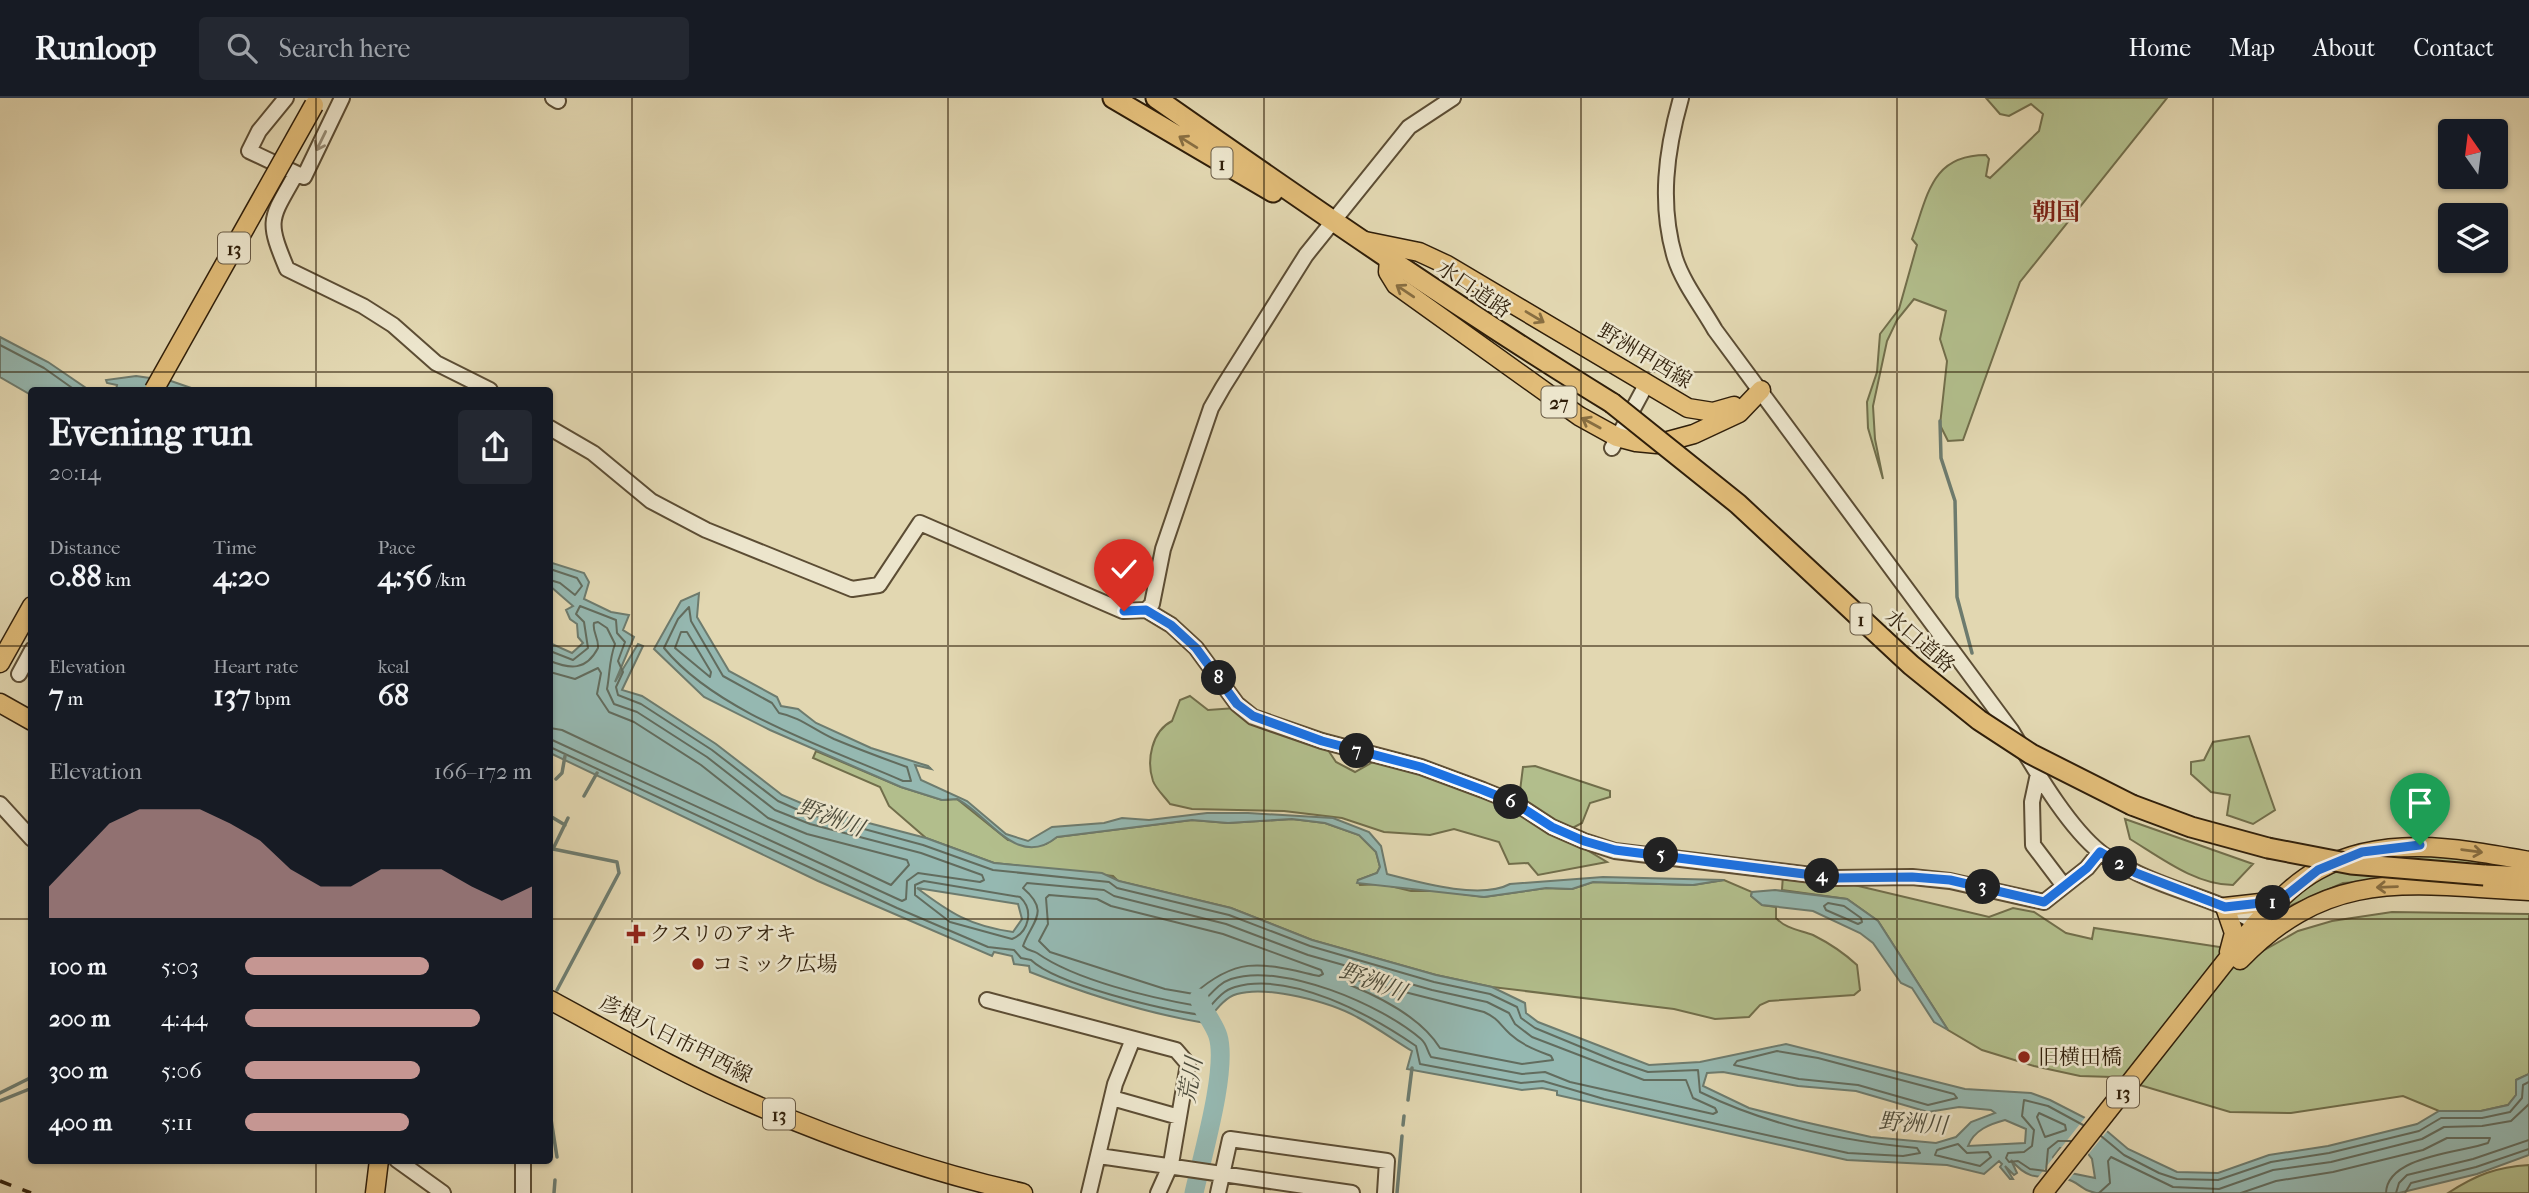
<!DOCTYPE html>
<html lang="en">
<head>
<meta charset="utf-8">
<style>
  :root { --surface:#171b24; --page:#242831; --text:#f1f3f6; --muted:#9ea1a6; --line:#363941; --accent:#c59692 }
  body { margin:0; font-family:"IM FELL French Canon","Noto Serif JP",serif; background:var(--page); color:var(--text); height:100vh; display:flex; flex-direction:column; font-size:26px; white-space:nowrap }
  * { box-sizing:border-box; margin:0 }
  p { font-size:23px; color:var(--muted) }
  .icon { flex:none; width:38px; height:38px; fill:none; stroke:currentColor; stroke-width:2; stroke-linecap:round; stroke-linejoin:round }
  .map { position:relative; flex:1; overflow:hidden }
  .sheet { position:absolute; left:28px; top:289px; width:525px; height:777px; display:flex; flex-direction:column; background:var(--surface); border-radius:7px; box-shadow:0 2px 5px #0004 }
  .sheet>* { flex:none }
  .needle { width:46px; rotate:346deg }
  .controls { position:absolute; left:2438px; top:21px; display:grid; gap:14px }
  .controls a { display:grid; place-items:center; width:70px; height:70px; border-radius:7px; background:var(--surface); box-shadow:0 2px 5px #0004; font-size:35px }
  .pin { position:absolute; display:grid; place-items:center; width:60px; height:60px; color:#fff; margin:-72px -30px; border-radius:50% 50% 50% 0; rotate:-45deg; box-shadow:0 0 7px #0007 }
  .pin .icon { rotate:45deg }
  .km { position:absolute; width:35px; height:35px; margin:-18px; border-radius:50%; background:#222; color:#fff; font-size:19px; line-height:35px; text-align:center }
  .round { display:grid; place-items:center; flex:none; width:74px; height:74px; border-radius:7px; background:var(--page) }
  .head { display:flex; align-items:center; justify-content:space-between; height:119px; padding:0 21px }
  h1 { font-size:38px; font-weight:800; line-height:52px }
  .stats { display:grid; grid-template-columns:repeat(3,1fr); gap:10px; height:119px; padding:7px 21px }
  .stats div { display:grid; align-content:center }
  .stats b { font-size:30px; font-weight:800 }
  .stats small { font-size:19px; font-weight:400 }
  .stats p { font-size:19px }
  .chart { height:196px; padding:14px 21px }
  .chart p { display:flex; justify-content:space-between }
  .chart svg { width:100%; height:126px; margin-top:7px; fill:var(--accent); opacity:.7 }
  ul { padding:0 21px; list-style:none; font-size:23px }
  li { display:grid; grid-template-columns:112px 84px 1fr; align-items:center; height:52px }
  li i { height:18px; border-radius:9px; background:var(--accent) }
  header { display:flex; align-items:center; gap:42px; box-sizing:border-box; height:98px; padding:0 35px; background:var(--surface); border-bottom:2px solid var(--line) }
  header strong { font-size:33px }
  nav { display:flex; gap:38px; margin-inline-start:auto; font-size:24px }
  .search { width:490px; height:63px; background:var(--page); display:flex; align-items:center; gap:18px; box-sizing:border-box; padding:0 24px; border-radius:7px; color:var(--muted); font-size:26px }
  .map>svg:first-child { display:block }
  .green { fill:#b2be8c; stroke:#716e4b; stroke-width:2 }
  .water { fill:#95b8b1; stroke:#6d7b6e; stroke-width:2; fill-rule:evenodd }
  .pier { fill:#e2d7b1 }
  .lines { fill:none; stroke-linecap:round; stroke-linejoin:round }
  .shore { stroke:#626c5e; stroke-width:2 }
  .stream { stroke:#6d7b6e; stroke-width:3.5 }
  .river { stroke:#95b8b1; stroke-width:19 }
  .minor-casing { stroke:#5c4d34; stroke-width:18 }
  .major-casing { stroke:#301f0a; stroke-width:21 }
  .highway-casing { stroke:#301f0a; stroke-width:23 }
  .minor { stroke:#ece5cc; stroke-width:14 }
  .major { stroke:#e1bc78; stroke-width:18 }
  .highway { stroke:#e1bc78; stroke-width:19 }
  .rail { stroke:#301f0a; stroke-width:3.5; stroke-dasharray:12 12; stroke-linecap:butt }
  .major-bridge-casing { stroke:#301f0a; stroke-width:21; stroke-linecap:butt }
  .highway-bridge-casing { stroke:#301f0a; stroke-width:23; stroke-linecap:butt }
  .major-bridge { stroke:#e1bc78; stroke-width:18 }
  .highway-bridge { stroke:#e1bc78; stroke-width:19 }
  .oneway { stroke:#978c75 }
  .oneway2 { stroke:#886e41 }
  .route-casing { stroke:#fff; stroke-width:14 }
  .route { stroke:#1a73e8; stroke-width:9 }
  .grid { fill:none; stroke:#301f0a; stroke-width:2; stroke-opacity:0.55 }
  .poi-dot { fill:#8f2418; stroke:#ece5cc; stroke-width:2.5 }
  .labels { text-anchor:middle; stroke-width:5; stroke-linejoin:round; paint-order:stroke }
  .shield { fill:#ece5cc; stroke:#685a44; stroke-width:2 }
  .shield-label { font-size:19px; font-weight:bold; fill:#301f0a }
  .street-label { font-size:21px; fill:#301f0a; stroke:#ece5cc }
  .poi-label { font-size:21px; fill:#301f0a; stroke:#ece5cc; text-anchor:start }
  .water-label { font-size:23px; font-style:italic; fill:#4e4d3c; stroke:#ece5cc }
  .quarter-label { font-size:24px; font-weight:bold; fill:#7a1f14; stroke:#ece5cc }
</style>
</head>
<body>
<header>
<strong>Runloop</strong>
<div class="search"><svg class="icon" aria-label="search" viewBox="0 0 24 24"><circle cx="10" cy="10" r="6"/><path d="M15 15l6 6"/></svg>Search here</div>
<nav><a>Home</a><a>Map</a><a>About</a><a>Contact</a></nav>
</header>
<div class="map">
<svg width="2529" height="1095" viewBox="0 0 2529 1095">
  <rect width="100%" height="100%" fill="#e2d7b1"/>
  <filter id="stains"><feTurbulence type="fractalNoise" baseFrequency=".00286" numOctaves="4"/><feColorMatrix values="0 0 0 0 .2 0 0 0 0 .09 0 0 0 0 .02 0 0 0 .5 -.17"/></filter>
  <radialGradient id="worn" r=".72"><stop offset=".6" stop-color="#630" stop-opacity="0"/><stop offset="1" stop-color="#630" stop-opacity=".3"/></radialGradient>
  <path class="green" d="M1986 0H2167L2020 184 1963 342 1948 343 1940 327 1947 263 1940 241 1946 213 1914 201 1897 222 1887 243 1873 308 1875 341 1883 381 1868 330 1867 304 1877 274 1880 236 1899 211 1917 147 1912 141C1928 97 1931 57 1986 57L1989 61 1986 78 1990 80 2039 33 2043 16 2031 6 2009 18 2000 16Z
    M1190 598 1208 612 1236 610 1324 646 1336 664 1355 674 1373 664 1416 670 1513 708 1607 764 1538 777 1528 765 1509 766 1499 744 1454 731 1430 737 1384 734 1342 720 1284 713 1192 711 1170 706C1165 699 1156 691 1153 683 1146 662 1152 633 1172 623L1180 602Z
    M2249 638 2275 712 2253 726 2227 717 2230 697 2211 694 2191 676V664L2204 662 2213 644Z
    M816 653 901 689 942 702 957 701 1008 742 1046 746 1057 739 1192 722 1228 725 1292 721 1325 725 1359 737 1376 754 1380 769 1377 775 1358 782 1360 787 1382 786 1411 793H1441L1484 799 1546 790 1572 791 1593 784 1693 787 1724 782 1752 794 1751 798 1762 807 1776 809V820C1786 831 1800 832 1813 837 1829 845 1844 855 1857 867L1860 892 1854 897 1769 903 1760 907 1749 919 1715 921 1674 911 1492 889 1436 877 1312 842 1231 810 1118 783 1113 778 994 765 926 740 889 708 880 689 813 660Z
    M1535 668 1610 693V699L1590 705 1582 725 1565 734 1522 704 1520 693 1523 669Z
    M2125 721 2253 766 2233 787C2196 787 2161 760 2130 741Z
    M2435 750 2529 772 2343 785 2283 811 2279 806 2323 773Z
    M1783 777 1850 786 1989 819 2013 810 2034 814 2066 835 2092 841 2094 830 2259 855 2298 833 2332 823 2392 814 2529 816V976L2516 982V997L2508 1007 2481 1013H2439L2403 998 2291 1015 2230 1014 2113 979 2080 978 2034 968 1982 952 1948 932 1878 823 1847 801 1782 792Z
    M2529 1067V1095H2448C2476 1077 2496 1069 2529 1067Z"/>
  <path class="water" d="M0 239 48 264 89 292H32L31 297 0 279Z
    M136 278 171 283 197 292H116L117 287 107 285 106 282Z
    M550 460 552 465 584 475 589 484 584 501 611 514 629 517 623 532 634 539 615 584 638 546 643 548 622 592 642 598 716 646 782 697 815 711 926 740 994 765 1102 775 1119 783 1231 810 1312 842 1436 877 1492 889 1525 905 1526 915 1538 924 1649 967 1700 964 1786 946 1965 991 2031 995 2050 1002 2101 1028 2128 1051 2177 1074 2218 1075 2269 1057 2328 1048 2417 1026 2439 1013H2481L2508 1007 2516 997V982L2529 976V1057L2477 1076 2399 1095H2096C2081 1092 2083 1088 2072 1083 2048 1071 2036 1091 2011 1062L2017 1075 2014 1077 2005 1068 2013 1081H2010L2000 1069 2002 1066 1999 1063 1984 1076 1947 1067 1847 1062 1557 997V993L1542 990 1522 992 1407 971 1412 953C1394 942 1376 929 1357 919 1330 904 1267 887 1237 896 1223 900 1214 915 1205 925 1145 915 1086 896 1030 874L1029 868 1014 866 1012 858 994 854 992 858 818 783 550 655V545L572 555 583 545 578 539 577 526 570 521 566 512 573 508 550 488ZM917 790 1018 806 1022 821 1013 834C970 828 950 815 917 790ZM1723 974 1798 988 1856 993 1928 1014 1959 1009 1991 1012 1995 1015 1971 1024 1956 1039 1936 1045 1871 1039 1800 1023 1749 1010 1703 988 1707 975ZM2005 1022 2026 1031 2025 1045 1968 1048C1974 1032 1990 1026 2005 1022ZM2060 1050 2085 1052 2092 1061 2095 1080 2061 1073 2053 1059Z
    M699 495 697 519 729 573 777 599 781 608 798 611 816 625 871 650 928 668 931 671 915 667 921 682 967 703 1006 736 1028 743 1052 729 1104 725 1122 720 1149 722 1207 715H1248L1333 720 1369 734 1381 748 1387 776C1418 784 1480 802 1510 786L1603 779 1724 782 1693 787 1593 784 1572 791 1546 790 1484 799 1357 785 1358 782 1377 775 1380 769 1376 754 1359 737 1325 725 1292 721 1228 725 1192 722 1057 739C1017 772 989 717 957 701L942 702 901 689 770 632 704 599 654 551 681 503Z
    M1775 792 1847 801 1878 823 1948 932 1934 924 1912 890 1901 885 1873 845 1860 835 1813 813 1762 807 1751 798 1752 794Z"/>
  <path class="pier" d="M2087 1017 2109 1031 2086 1059 2083 1055 2064 1053 2057 1057 2063 1070 2075 1074 2066 1085 2035 1083Z"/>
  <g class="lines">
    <path class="shore" d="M0 247 44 270 75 292
      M550 471 577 480 582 488 575 497 560 485 550 482
      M689 509 691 523 723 578 772 605 779 615C800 619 814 632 834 641 858 651 882 660 907 669L911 683H903C828 650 716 614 664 550L678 521Z
      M681 534H687L711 574 710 579 675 550Z
      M550 553 573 562 588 550 584 524 576 516 580 508 616 522 617 535 625 544 618 563 623 574 616 589 618 597 641 606 712 652 778 703 805 715 923 747 993 772 1109 784 1117 790 1229 817 1310 848 1434 884 1490 896 1517 909 1521 920 1535 930 1615 963 1648 974 1698 972 1700 994C1767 1027 1841 1043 1917 1050L1920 1055 1903 1058 1848 1055 1604 1001 1543 983 1521 985 1420 966 1416 948C1371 917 1291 873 1235 889 1220 893 1212 908 1202 917 1164 912 1057 887 1031 862L1021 860 1014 852 988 849 897 810 550 649
      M550 563C570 571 586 573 598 550 599 540 592 534 594 525L598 524 607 530 615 546C609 562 610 575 607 591L614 606 637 614 707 659 775 712 810 726 921 755 982 777 984 782 980 784 918 775 907 783 906 801 902 803 550 641
      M550 574 575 581 598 570 601 575 597 596 609 614 634 624 701 667 768 720 807 736 907 762 909 767 891 787 562 632 550 630
      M924 783 1020 799C1034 812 1029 834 1012 841L950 824 915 797V787Z
      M1027 785 1104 792 1114 798 1226 826 1308 857 1432 892 1487 904 1509 915 1515 926 1532 939 1644 982H1686L1693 1000 1715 1010 1717 1014 1713 1016 1570 984 1545 974 1522 976 1431 959C1427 953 1427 946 1421 941 1382 907 1282 864 1231 881 1216 886 1209 900 1198 908 1151 900 1075 882 1037 855 1032 852 1028 853 1023 848 1032 823 1051 814 1023 790Z
      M1049 797 1097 801 1111 808 1223 836 1321 872 1323 876 1319 878C1264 866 1239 856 1194 896L1165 891 1050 854 1039 843 1048 826 1046 800Z
      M1828 805 1844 808 1861 820 1862 824 1858 826 1826 812 1824 808Z
      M1353 881 1484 914C1499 921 1499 926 1510 936 1522 947 1536 952 1551 958L1553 962 1522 966 1440 950C1422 921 1382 900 1350 887L1349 882Z
      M1777 953 1818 960 1954 996 1957 1000 1928 1007 1858 987 1799 981 1734 967 1737 963Z
      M2039 1015 2065 1027 2066 1032 2045 1039 2037 1019Z
      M2101 1038 2124 1057 2159 1075 2177 1081 2218 1082 2271 1064 2329 1055 2419 1033 2441 1020H2482L2510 1014 2522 1000 2523 987 2529 984
      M2071 1043H2058L2048 1051 2046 1073 2030 1071 2018 1063 2009 1064 2006 1060 2008 1055 2024 1054 2032 1048 2034 1032 2022 1018 2024 1002 2048 1008 2083 1027
      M1958 1046 1967 1055 1988 1054 1991 1059 1980 1068 1935 1057 1937 1052Z
      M2099 1095 2110 1085 2108 1063 2111 1059 2173 1089 2219 1091 2273 1072 2331 1064 2422 1041 2444 1029 2482 1028 2511 1023 2529 1006
      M2241 1095 2276 1083 2333 1074 2423 1052 2447 1040H2490L2488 1045C2459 1055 2387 1058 2386 1095
      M2396 1095 2399 1085 2407 1077 2473 1061 2529 1042
      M2405 1095 2411 1085 2476 1069 2529 1051"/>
    <path class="stream" d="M1940 323 1941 360 1955 403 1957 499 1972 555
      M556 681 562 675 565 658
      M584 698 597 675
      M550 702V700
      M550 718 565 727
      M557 892 619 775 617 764 553 751 568 720
      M0 995 32 979
      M1408 1002 1412 970
      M0 1003 32 990
      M550 1015 557 1059
      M1403 1027 1404 1018
      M554 1095 555 1082
      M1397 1095 1402 1038"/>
    <path class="river" d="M1194 1095C1202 1059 1228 971 1218 938 1214 925 1203 914 1199 900"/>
    <defs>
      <path id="minor" d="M286 0 259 33 249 53 304 79 342 0
        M553 0 558 3
        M1681 0C1666 53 1659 106 1675 160 1683 185 1702 209 1715 232L2011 632C2033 668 2067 728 2100 754 2110 762 2125 769 2137 775 2176 794 2219 802 2256 825
        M296 76C270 122 266 121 287 171L363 208 393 227 436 265 490 292
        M550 330 593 355 651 403 706 432 852 491 879 487 920 425 1123 513 1146 512 1171 527 1196 550 1237 606 1253 619 1322 643 1421 669 1483 692 1515 705 1552 729 1584 743 1615 753 1836 780 1912 779 1950 783 2044 804 2087 770 2100 754
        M1612 350 1647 285
        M1146 512 1152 506 1163 451 1211 310 1223 289 1306 157 1409 29 1453 0
        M19 576 32 552
        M2038 676 2032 704 2033 747 2064 788
        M0 706 32 741
        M987 902 1176 952 1188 966 1171 1066 1158 1095
        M1112 1000 1179 1019
        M1099 1058 1352 1095
        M397 1062 443 1095
        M523 1095V1062
        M1089 1095 1115 986 1133 941
        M1218 1095 1230 1041 1387 1063 1385 1095"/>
      <path id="major" d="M1365 143 1419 154 1447 167 1688 310 1713 314 1734 308
        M1389 161 1388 174 1396 187 1579 318 1617 339 1636 344 1657 346 1694 336 1739 315 1761 292
        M0 565 32 508
        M0 605 32 623
        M2229 854 2234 835 2225 809 2278 803
        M2240 862C2331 768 2410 787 2529 793
        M550 902C615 937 681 975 749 1004 837 1042 930 1074 1023 1095
        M375 1095 379 1062
        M2043 1095 2256 825C2275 806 2294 785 2318 772 2385 736 2457 750 2529 763"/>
      <path id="highway" d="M1113 0 1273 94
        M1156 0C1306 105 1456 209 1612 305
        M2132 707 2191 729 2268 750
        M2484 777 2529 779"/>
    </defs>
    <use href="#minor" class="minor-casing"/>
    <use href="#major" class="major-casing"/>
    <use href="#highway" class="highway-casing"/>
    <use href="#minor" class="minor"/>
    <use href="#major" class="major"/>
    <use href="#highway" class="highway"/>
    <path class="rail" d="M0 1083 31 1095"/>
    <defs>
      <path id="major-bridge" d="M154 292 314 7"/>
      <path id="highway-bridge" d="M1612 305 1738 406 1911 567 1979 622 2031 656 2132 707
        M2268 750 2351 766 2484 777"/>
    </defs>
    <use href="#major-bridge" class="major-bridge-casing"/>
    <use href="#highway-bridge" class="highway-bridge-casing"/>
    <use href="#major-bridge" class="major-bridge"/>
    <use href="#highway-bridge" class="highway-bridge"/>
  </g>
  <defs><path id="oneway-shaft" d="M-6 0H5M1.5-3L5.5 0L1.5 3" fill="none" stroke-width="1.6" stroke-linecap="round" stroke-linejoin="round" transform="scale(1.75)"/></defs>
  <use class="oneway" href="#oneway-shaft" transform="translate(321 43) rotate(116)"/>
  <g class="oneway2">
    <use href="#oneway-shaft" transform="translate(1188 44) rotate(-148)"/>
    <use href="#oneway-shaft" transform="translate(1405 193) rotate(-146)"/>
    <use href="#oneway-shaft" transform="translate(1535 219) rotate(31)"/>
    <use href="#oneway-shaft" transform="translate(1591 325) rotate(-151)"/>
    <use href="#oneway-shaft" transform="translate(2472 753) rotate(8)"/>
    <use href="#oneway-shaft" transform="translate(2387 789) rotate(178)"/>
  </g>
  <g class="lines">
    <defs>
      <path id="route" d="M1124 513 1146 512 1171 527 1196 550 1237 606 1253 618 1322 643 1421 669 1483 692 1515 705 1552 729 1584 743 1615 752 1836 780 1912 779 1950 782 2044 804 2087 770 2100 754 2136 775 2225 809 2279 803 2318 772 2362 754 2420 747"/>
    </defs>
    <use href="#route" class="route-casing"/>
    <use href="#route" class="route"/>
  </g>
  <path class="grid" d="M316 0V292M632 0V1095M948 0V1095M1264 0V1095M1581 0V1095M1897 0V1095M2213 0V1095M0 274H2529M0 548H32M550 548H2529M0 821H32M550 821H2529M316 1062V1095"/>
  <g class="poi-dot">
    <path d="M632.5 825.5h7v7h7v7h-7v7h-7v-7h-7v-7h7z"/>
    <circle cx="698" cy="866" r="7"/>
    <circle cx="2024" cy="959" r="7"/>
  </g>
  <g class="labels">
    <g class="shield">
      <rect x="1211.5" y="49.5" width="21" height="31" rx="5"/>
      <rect x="218" y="134.5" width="32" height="31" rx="5"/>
      <rect x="1541.5" y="288.5" width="35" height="31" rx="5"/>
      <rect x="1850.5" y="505.5" width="21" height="31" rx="5"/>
      <rect x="2107" y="978.5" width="32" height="31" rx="5"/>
      <rect x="763" y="1000.5" width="32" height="31" rx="5"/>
    </g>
    <g class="shield-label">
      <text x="1222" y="72">1</text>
      <text x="234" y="157">13</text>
      <text x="1559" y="311">27</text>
      <text x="1861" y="528">1</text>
      <text x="2123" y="1001">13</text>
      <text x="779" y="1023">13</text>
    </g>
    <g class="street-label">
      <text transform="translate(1474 191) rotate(34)" y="7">水口道路</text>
      <text transform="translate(1645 258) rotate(31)" y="7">野洲甲西線</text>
      <text transform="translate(1920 543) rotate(41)" y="7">水口道路</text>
      <text transform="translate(676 941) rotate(27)" y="7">彦根八日市甲西線</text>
    </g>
    <g class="poi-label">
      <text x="650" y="843">クスリのアオキ</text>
      <text x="712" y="873">コミック広場</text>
      <text x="2038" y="966">旧横田橋</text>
    </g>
    <g class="water-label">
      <text transform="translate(831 719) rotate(20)" y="8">野洲川</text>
      <text transform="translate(1373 883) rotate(20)" y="8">野洲川</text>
      <text transform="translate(1190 982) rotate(-80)" y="8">荒川</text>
      <text transform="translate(1913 1025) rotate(4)" y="8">野洲川</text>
    </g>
    <g class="quarter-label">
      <text x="2056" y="122">朝国</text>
    </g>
  </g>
  <rect width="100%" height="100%" filter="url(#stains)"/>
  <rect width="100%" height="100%" fill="url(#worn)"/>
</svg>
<div class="controls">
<a><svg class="needle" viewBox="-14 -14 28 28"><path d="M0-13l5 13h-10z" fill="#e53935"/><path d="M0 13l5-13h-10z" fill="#9ea1a6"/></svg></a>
<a><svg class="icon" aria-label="layers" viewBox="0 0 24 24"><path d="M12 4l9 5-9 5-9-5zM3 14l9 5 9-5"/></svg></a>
</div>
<div class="pin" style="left:2420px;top:747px;background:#1e9e55"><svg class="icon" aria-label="arrive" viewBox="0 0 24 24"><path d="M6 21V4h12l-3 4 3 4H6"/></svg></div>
<div class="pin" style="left:1124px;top:513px;background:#d93025"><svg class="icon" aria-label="check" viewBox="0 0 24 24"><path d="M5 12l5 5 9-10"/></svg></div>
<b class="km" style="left:2273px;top:805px">1</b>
<b class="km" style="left:2120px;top:766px">2</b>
<b class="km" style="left:1983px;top:789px">3</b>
<b class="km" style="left:1822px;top:778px">4</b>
<b class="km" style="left:1661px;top:757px">5</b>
<b class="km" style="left:1511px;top:704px">6</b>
<b class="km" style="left:1357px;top:653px">7</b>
<b class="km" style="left:1219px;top:580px">8</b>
<section class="sheet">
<div class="head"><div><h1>Evening run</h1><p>20:14</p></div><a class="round"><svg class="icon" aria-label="share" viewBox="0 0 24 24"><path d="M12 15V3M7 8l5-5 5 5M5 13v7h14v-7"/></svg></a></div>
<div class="stats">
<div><p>Distance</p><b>0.88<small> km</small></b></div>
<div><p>Time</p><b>4:20</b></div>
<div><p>Pace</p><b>4:56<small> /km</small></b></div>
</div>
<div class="stats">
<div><p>Elevation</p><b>7<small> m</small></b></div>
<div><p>Heart rate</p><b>137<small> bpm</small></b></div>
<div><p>kcal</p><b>68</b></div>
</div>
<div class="chart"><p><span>Elevation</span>166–172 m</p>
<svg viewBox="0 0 160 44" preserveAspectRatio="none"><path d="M0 44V33L10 22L20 11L30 6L40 6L50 6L60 11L70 17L80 27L90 33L100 33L110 27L120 27L130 27L140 33L150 38L160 33V44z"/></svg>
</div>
<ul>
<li><b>100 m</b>5:03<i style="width:64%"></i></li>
<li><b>200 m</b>4:44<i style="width:82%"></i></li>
<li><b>300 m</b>5:06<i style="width:61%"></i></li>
<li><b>400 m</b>5:11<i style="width:57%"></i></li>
</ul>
</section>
</div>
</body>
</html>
